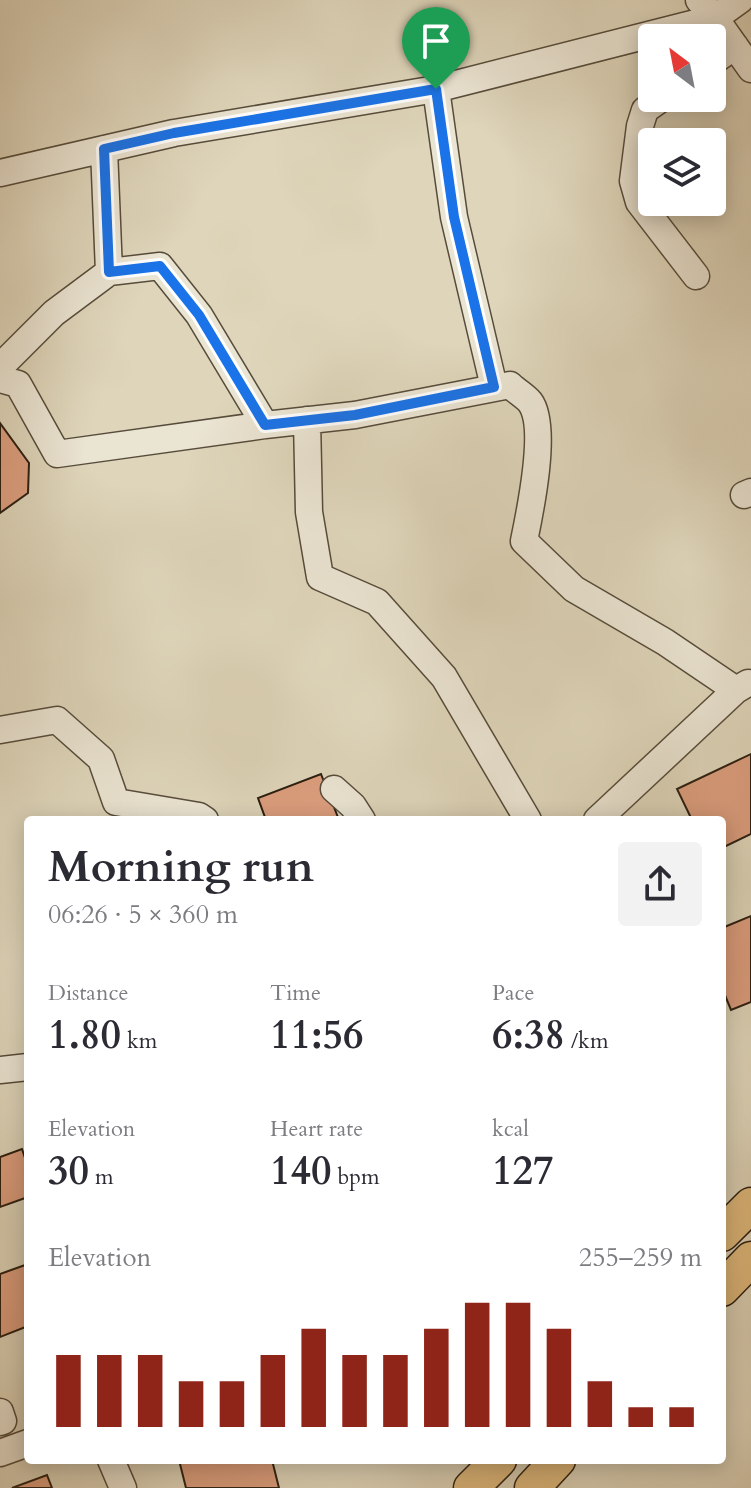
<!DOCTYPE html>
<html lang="en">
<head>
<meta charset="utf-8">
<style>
  :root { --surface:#fff; --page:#f2f2f3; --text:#2b2b33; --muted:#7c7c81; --accent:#8f2418 }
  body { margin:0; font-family:Cardo,serif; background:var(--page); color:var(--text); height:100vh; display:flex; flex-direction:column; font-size:30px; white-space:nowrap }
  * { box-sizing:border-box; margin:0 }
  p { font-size:26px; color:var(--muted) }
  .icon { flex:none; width:44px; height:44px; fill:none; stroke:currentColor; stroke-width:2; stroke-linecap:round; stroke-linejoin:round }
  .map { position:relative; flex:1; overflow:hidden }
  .details { position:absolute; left:24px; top:816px; width:702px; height:648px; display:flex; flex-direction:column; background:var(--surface); border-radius:8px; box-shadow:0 4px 20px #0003 }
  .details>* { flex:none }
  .needle { width:52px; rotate:328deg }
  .controls { position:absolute; left:638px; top:24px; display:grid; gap:16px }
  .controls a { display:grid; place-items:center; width:88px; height:88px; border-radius:8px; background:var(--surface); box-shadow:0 4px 20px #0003; font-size:40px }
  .pin { position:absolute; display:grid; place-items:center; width:68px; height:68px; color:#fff; margin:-82px -34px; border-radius:50% 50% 50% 0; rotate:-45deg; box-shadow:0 0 8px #0007 }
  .pin .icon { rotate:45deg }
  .round { display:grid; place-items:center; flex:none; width:84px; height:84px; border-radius:8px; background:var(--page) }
  .head { display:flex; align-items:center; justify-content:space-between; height:136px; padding:0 24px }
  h1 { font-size:44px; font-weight:700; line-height:60px }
  .stats { display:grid; grid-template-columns:repeat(3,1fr); gap:12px; height:136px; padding:8px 24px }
  .stats div { display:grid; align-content:center }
  .stats b { font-size:40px; font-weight:700 }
  .stats small { font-size:22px; font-weight:400 }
  .stats p { font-size:22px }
  .chart { height:224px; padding:16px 24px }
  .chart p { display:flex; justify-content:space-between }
  .chart svg { width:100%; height:144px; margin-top:8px; stroke:var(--accent); stroke-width:6 }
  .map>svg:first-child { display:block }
  .building { fill:#dc9e7e; stroke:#2a1e11; stroke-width:2 }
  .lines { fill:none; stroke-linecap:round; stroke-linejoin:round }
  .minor-casing { stroke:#574c3b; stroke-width:29 }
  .major-casing { stroke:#2a1e11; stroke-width:37 }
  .minor { stroke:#eae4d2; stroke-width:26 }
  .major { stroke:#dfba7d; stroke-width:34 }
  .route-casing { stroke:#fff; stroke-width:16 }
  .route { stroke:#1a73e8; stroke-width:10 }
</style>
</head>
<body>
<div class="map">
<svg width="751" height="1488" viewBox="0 0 751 1488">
  <rect width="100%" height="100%" fill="#ded5ba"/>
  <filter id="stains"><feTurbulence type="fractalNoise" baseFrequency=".0025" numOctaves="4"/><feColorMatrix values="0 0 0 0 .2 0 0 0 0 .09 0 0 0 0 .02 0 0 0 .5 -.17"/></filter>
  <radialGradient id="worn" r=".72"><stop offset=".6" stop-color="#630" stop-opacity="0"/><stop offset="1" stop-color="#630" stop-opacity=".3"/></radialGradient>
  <path class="building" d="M0 423 29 463 28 493 0 513Z
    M751 754V834L722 848V820H692L677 789Z
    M321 774 339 820H266L258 798Z
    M751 916V1002L731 1010 722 988V928Z
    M22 1149 28 1167V1197L0 1207V1157Z
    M28 1264V1326L0 1337V1274Z
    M179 1460H272L279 1488H186Z
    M47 1475 52 1488H12Z"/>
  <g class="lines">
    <defs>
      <path id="minor" d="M699 0 715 18 751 69
        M712 62 735 46
        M436 89 454 217 494 387
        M662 98 645 110 640 126 633 181 639 202 696 276
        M104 149 109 272
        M0 173 174 133 436 89 715 18 740 0
        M0 367 54 313 109 272 160 266 199 315 265 425
        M0 379 18 384 57 454 265 425 355 415 510 385C516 391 525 396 530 402 548 426 530 512 524 541L574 589 665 642 736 690
        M307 420 309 512 320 577 377 602 444 677 528 820
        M744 495 751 492
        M0 730 57 720 101 759 116 802 199 816 205 820
        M334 789 353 806 362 820
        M597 820 736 690 748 683
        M0 1070 28 1067
        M0 1412 3 1421 0 1422
        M0 1453 28 1443
        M111 1460 123 1488"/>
      <path id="major" d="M722 1234 751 1205
        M722 1289 751 1259
        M471 1488 499 1460
        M532 1488 558 1460"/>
    </defs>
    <use href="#minor" class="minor-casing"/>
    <use href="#major" class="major-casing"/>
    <use href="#minor" class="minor"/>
    <use href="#major" class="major"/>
  </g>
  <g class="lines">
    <defs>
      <path id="route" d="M436 89 454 217 494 387 355 415 265 425 199 315 160 266 109 272 104 149 174 133Z"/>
    </defs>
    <use href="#route" class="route-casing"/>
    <use href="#route" class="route"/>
  </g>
  <rect width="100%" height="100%" filter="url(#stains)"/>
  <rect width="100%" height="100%" fill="url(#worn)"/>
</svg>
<div class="controls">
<a><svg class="needle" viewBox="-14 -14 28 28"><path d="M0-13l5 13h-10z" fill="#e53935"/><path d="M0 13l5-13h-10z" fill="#7c7c81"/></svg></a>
<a><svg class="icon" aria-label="layers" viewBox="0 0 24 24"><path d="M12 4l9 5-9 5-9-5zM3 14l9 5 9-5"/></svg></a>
</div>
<div class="pin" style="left:436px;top:89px;background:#1e9e55"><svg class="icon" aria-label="arrive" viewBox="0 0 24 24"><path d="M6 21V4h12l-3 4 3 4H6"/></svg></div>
<section class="details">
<div class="head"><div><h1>Morning run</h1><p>06:26 · 5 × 360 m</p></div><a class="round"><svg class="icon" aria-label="share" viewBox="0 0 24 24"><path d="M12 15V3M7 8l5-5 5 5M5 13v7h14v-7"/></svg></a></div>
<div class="stats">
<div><p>Distance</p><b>1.80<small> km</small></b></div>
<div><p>Time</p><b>11:56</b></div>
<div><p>Pace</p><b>6:38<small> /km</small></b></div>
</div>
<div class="stats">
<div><p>Elevation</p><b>30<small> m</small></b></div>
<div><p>Heart rate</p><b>140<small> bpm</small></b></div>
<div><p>kcal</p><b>127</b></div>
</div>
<div class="chart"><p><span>Elevation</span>255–259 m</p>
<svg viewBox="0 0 160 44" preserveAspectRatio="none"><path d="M5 44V22M15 44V22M25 44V22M35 44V30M45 44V30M55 44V22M65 44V14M75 44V22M85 44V22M95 44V14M105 44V6M115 44V6M125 44V14M135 44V30M145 44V38M155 44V38"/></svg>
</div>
</section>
</div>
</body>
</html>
